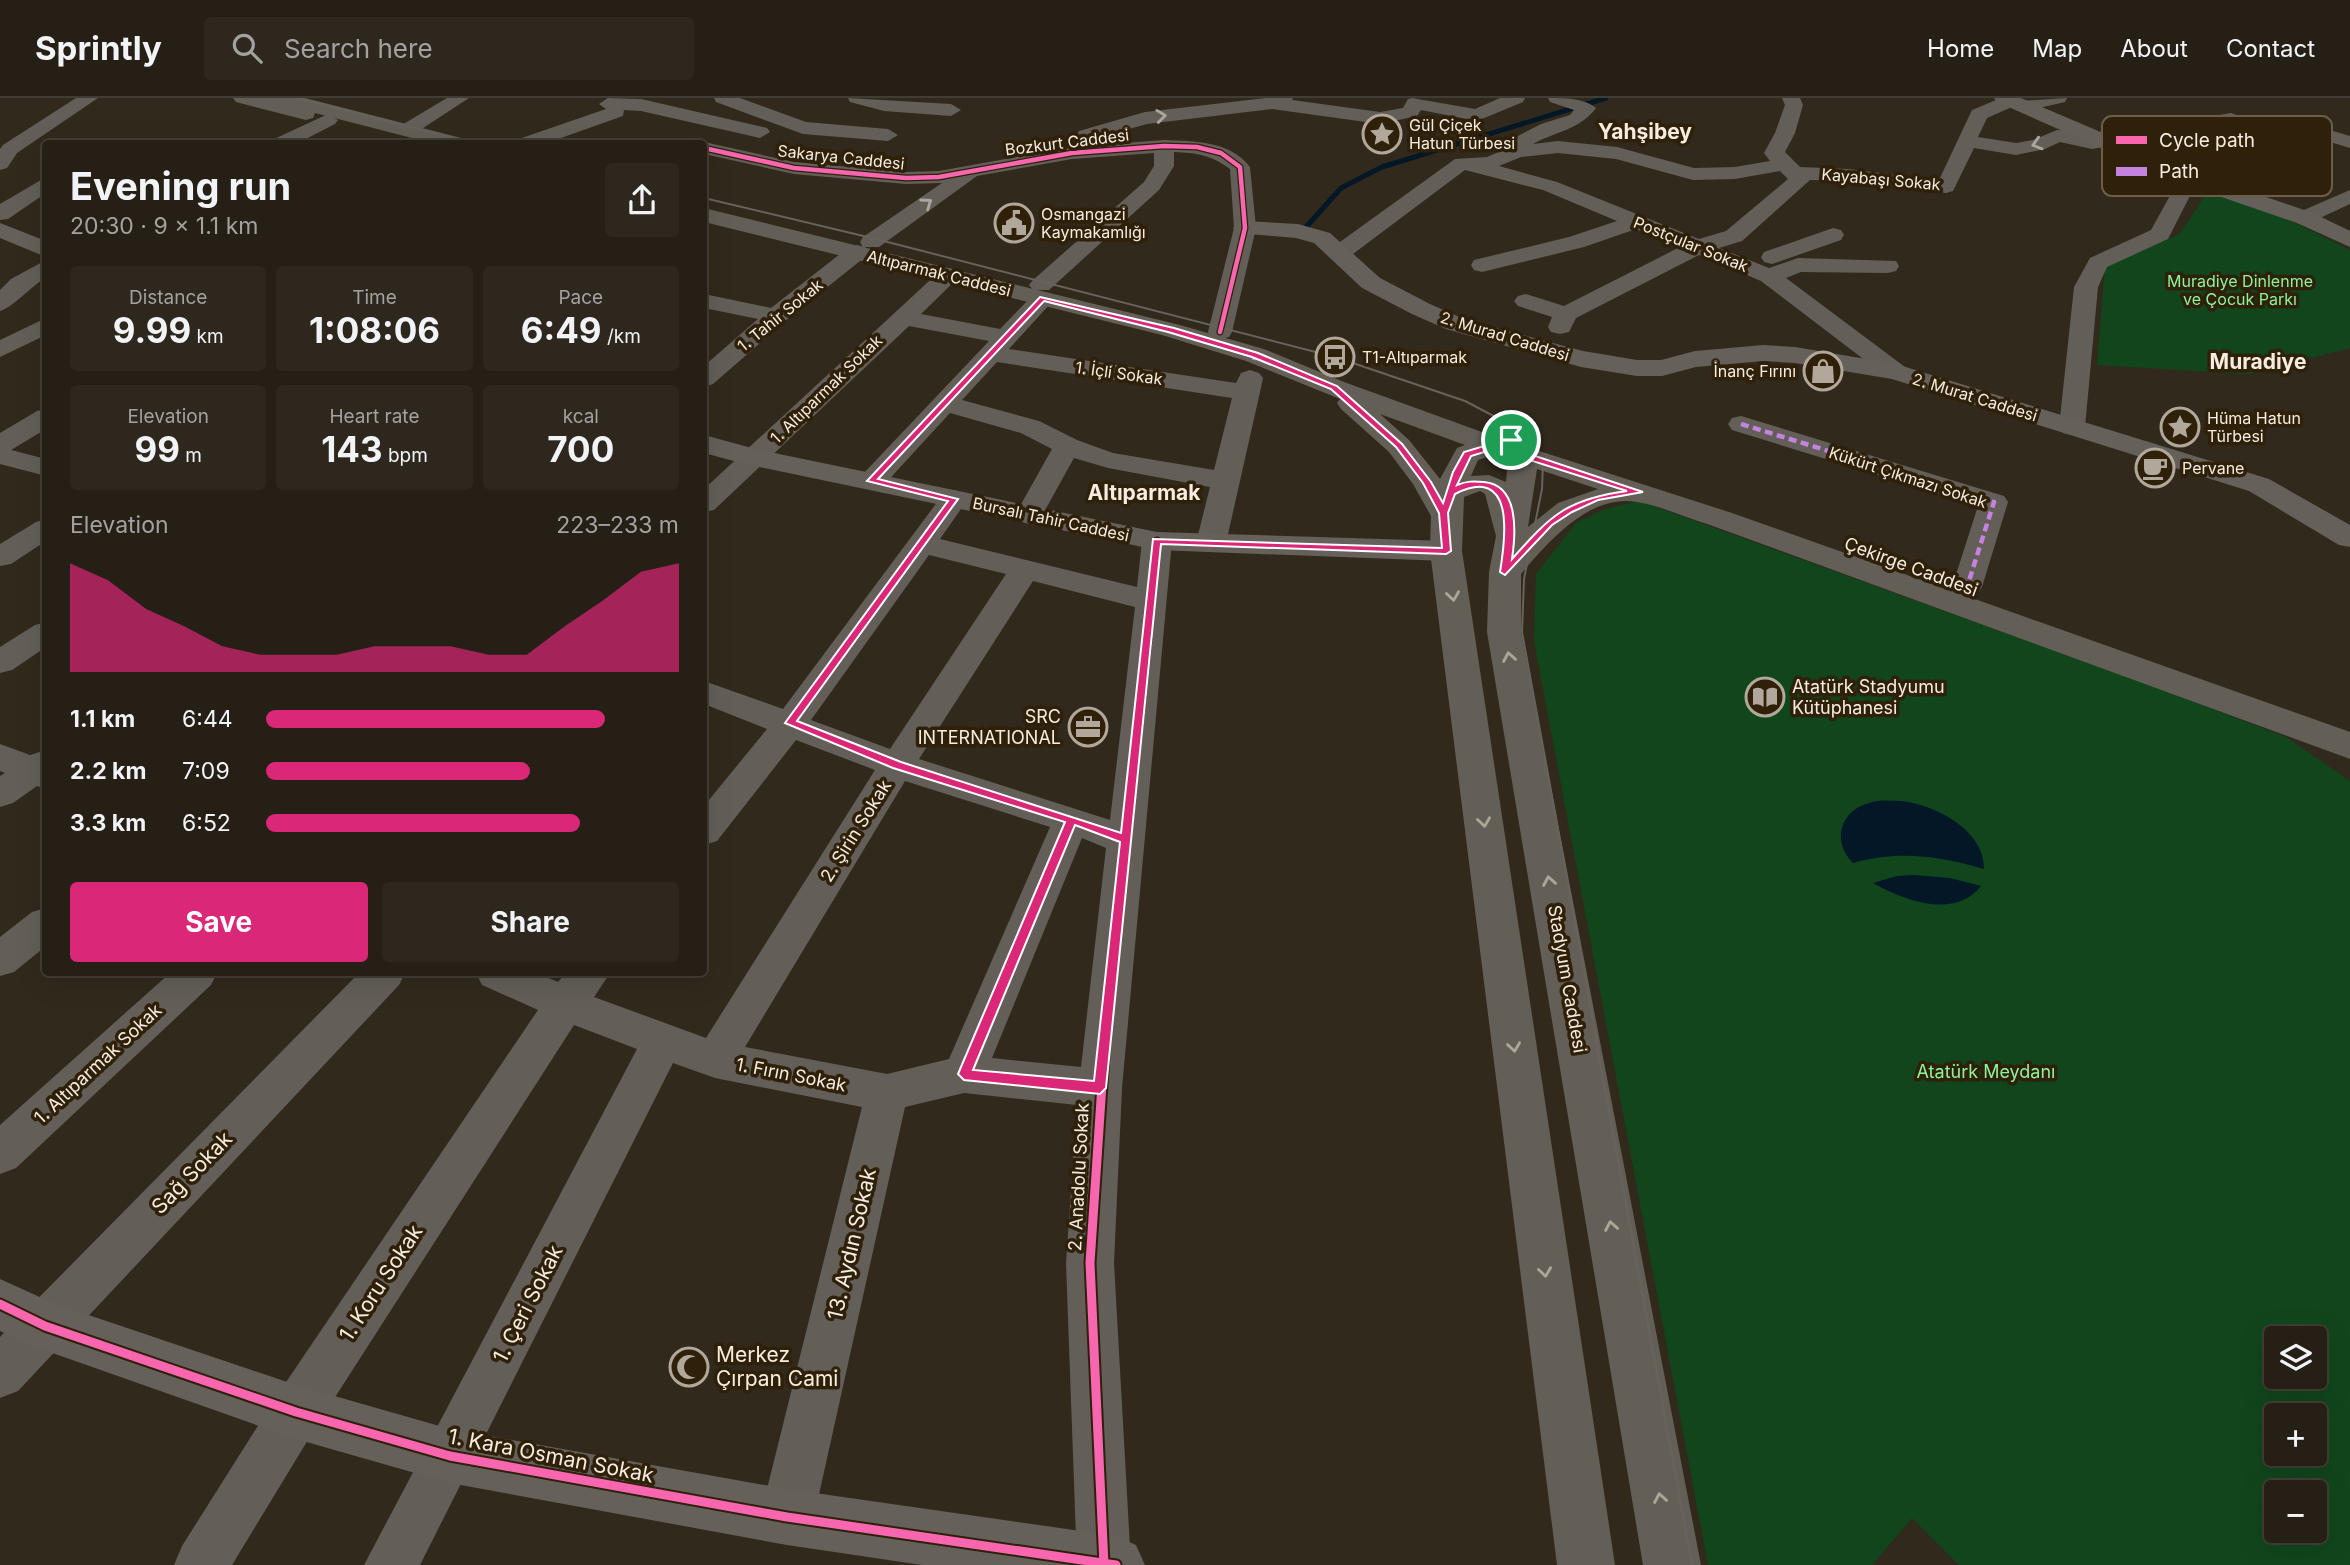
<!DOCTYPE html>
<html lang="en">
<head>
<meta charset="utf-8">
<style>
  :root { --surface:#251f15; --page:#2d271e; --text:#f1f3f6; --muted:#a3a2a0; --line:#423d34; --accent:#db2777 }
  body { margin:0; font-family:Inter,sans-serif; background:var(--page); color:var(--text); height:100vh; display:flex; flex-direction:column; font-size:26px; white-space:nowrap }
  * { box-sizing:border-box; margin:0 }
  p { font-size:23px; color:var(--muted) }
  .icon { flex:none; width:38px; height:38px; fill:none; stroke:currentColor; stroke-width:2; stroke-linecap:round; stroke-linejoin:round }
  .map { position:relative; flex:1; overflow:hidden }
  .sheet { position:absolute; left:42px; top:42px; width:665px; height:836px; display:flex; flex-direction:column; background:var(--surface); border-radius:7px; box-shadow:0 7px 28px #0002,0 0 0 2px var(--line) }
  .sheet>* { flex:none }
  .fabs { position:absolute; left:2264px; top:1228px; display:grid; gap:14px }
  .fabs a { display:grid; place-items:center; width:63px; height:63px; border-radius:7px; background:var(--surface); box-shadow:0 7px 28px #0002,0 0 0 2px var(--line); font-size:35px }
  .pin { position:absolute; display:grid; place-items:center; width:60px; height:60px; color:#fff; margin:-30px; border:4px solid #fff; border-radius:50%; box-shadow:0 2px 7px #0007 }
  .round { display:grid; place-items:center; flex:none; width:74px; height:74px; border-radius:7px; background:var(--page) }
  .head { display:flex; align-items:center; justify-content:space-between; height:119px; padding:0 28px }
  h1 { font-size:38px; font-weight:700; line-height:52px }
  .metrics { display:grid; grid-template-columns:repeat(3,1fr); gap:10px; height:119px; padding:7px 28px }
  .metrics div { display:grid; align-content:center; border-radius:7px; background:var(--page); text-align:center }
  .metrics b { font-size:35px; font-weight:700 }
  .metrics small { font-size:19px; font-weight:400 }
  .metrics p { font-size:19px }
  .chart { height:196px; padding:14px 28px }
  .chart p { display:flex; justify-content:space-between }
  .chart svg { width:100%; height:126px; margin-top:7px; fill:var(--accent); opacity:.7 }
  .cta { display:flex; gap:14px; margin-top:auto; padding:14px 28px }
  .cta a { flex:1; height:80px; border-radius:7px; background:var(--accent); color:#fff; font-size:28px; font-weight:700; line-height:80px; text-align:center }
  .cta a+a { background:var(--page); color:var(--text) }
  ul { padding:0 28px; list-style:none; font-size:23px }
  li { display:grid; grid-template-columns:112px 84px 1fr; align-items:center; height:52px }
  li i { height:18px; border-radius:9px; background:var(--accent) }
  header { display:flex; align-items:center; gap:42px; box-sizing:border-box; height:98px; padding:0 35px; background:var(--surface); border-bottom:2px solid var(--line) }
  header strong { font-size:33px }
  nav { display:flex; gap:38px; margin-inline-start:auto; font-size:24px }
  .search { width:490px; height:63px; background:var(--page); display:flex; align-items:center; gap:18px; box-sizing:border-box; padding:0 24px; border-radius:7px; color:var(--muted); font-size:26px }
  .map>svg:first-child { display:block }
  .green { fill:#11461c; fill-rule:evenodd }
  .water { fill:#041727 }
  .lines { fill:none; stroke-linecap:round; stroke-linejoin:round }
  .stream { stroke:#041727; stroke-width:5 }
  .street { fill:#635f58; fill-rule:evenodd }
  .secondary { fill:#656059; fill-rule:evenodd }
  .primary { fill:#645f56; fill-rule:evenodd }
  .tram-far1 { stroke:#67635c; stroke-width:2 }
  .tram { stroke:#67635c; stroke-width:2.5 }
  .quiet { stroke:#c483df; stroke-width:4.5; stroke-dasharray:8 4.5; stroke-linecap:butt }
  .cycleway-far3-casing { stroke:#2f200a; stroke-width:7 }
  .cycleway-far2-casing { stroke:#2f200a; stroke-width:9 }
  .cycleway-far1-casing { stroke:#2f200a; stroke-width:11 }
  .cycleway-casing { stroke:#2f200a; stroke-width:13 }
  .cycleway-far3 { stroke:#f766af; stroke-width:4.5 }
  .cycleway-far2 { stroke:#f766af; stroke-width:5 }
  .cycleway-far1 { stroke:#f766af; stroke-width:7 }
  .cycleway { stroke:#f766af; stroke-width:9 }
  .oneway { stroke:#aca69c }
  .oneway2 { stroke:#ada69a }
  .route { fill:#db2777; stroke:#fff; stroke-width:2; fill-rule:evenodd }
  .labels { text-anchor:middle; stroke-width:7; stroke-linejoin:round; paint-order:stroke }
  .far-poi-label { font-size:16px; fill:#f6ecdf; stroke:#2f200a; text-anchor:start }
  .far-street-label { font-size:16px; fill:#f6ecdf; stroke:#2f200a }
  .far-park-label { font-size:16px; fill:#8cf59b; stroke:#2f200a }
  .street-label { font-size:18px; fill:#f6ecdf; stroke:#2f200a }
  .poi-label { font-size:18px; fill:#f6ecdf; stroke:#2f200a; text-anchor:start }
  .park-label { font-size:18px; fill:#8cf59b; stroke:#2f200a }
  .far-district-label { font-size:21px; font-weight:bold; fill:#f6ecdf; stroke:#2f200a }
  .near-street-label { font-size:21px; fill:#f6ecdf; stroke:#2f200a }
  .near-poi-label { font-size:21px; fill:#f6ecdf; stroke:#2f200a; text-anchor:start }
  .key { fill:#2f200a; stroke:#6b5d4a; stroke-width:2 }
  .key-label { font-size:19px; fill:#f6ecdf }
</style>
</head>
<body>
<header>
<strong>Sprintly</strong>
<div class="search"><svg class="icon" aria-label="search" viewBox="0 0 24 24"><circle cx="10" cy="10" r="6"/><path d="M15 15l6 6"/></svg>Search here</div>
<nav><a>Home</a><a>Map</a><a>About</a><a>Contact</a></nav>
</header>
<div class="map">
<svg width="2350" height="1467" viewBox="0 0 2350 1467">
  <rect width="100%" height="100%" fill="#31291c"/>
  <path class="green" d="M2210 90 2295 125 2350 152V250L2247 276 2097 267 2105 168 2180 136Z
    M1640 403 2165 593 2286 639 2350 683V1467H1959L1912 1420 1872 1467H1708L1534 543 1536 476 1576 425 1605 411ZM2277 1241H2315V1279H2277ZM2277 1318H2315V1356H2277ZM2277 1395H2315V1433H2277Z"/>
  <path class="water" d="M1902 703C1935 707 1985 732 1984 771 1940 758 1897 752 1853 765 1832 744 1839 713 1869 705 1880 701 1891 703 1902 703Z
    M1914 777 1950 780 1981 788C1955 822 1903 802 1873 785L1897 778Z"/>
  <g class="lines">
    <path class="stream" d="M1307 128 1341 90 1382 69 1606 0"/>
    <path class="street" d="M76 0H98L17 55 7 70 0 72V51L3 47Z
      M447 0H469L414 36H400L397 32 400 28Z
      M608 0 641 1 767 30 770 34 760 40 641 13 624 12 623 18 544 46H513L516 42 606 11 599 6Z
      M714 0H740L806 24 888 31 898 37 888 43 803 36 716 4Z
      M848 0 951 6 961 12 951 18 884 13 850 4Z
      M1266 0H1293L1292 2 1380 14 1403 10 1408 1 1412 0 1475 11 1500 0H1525L1523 4 1477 23 1421 12 1417 18 1380 26 1272 11 1147 26 1086 43 1076 37 1079 33 1145 14Z
      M1548 0C1564 0 1584 0 1596 10 1581 31 1555 34 1533 46L1558 43 1617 49 1694 70 1735 69 1770 63 1764 55 1775 35 1785 7 1782 0H1800L1803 7 1795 35 1785 54 1800 69 1848 71 1939 82 1972 12 2001 0H2017L2019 3 2067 0 2065 4 2021 14 2012 9 1987 20 1978 39 2016 45 2033 42 2057 32 2076 33 2094 39 2231 15 2291 36 2316 28 2350 38V50L2317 40 2197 84 2168 141 2107 169 2098 189 2085 329 2081 335 2072 337 2063 335 2059 329 2074 189 2090 160 2151 132 2182 76 2272 43 2229 27 2092 51 2060 44 2045 51 2016 57 1974 50 1953 93 1946 95 1848 83 1810 82 1742 143 1719 150 1769 170 1798 160 1896 163 1899 168 1896 173 1888 175 1801 174 1786 180 1905 269 1909 274 1905 279 1896 282 1887 279 1761 183 1699 157 1576 220 1569 234 1560 236 1551 234 1548 229 1552 219 1518 208 1514 203 1518 198 1526 196 1564 208 1680 149 1636 131 1584 149 1482 174 1474 172 1471 167 1474 162 1569 139 1617 123 1543 92 1465 72 1349 159H1333L1330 154 1333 149 1455 61 1487 59 1508 50 1518 38 1541 26 1570 17 1574 12 1550 4ZM1558 55 1616 61 1693 82 1735 81 1780 73 1788 81 1726 133 1699 141 1557 84 1499 68 1521 59Z
      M328 16 338 22 335 26 296 46H269L272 42Z
      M1164 42C1194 43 1231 43 1250 69L1256 130 1232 234 1229 239 1220 241 1211 239 1208 234 1234 130 1230 71C1211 57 1197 55 1174 54V68L1159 92 1049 192H1033L1029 187 1033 182 1144 84 1154 68V55L1072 61 977 78 879 149H863L860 144 863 139 942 85 906 86 794 76 704 56V46H698L704 44 794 64 906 74 939 73 1072 49Z
      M46 79V95L8 121 0 122V106Z
      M2350 92V106L2305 127 2297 125 2294 120 2297 115Z
      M1833 130 1841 132 1844 137 1841 142 1772 166 1764 164 1761 159 1764 154Z
      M857 147 865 149 868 154 865 159 785 223 713 286 704 289V268L758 221 704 210V196L771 210 849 149Z
      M46 162V179C32 188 12 210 0 213V192L11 181Z
      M949 170 957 172 961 177 921 216 1000 231 1034 196H1050L1054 201 1050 206 1009 251 1236 285 1241 275 1250 272 1259 275 1263 280 1260 294 1226 445 1221 451 1211 454 1201 451 1196 445 1210 389 1108 370 1074 360 1039 423 1029 426 1019 423 1015 417 1052 351 1021 335 950 315 882 389 872 391 862 389 858 383 862 377 989 243 909 228 714 412 704 414V391L941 172ZM997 264 1232 300 1214 372 1113 355 1077 342 1039 323 962 302Z
      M46 220V237L0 259V242Z
      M46 311V331L11 352 46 361V378L0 366V335L37 313Z
      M1741 318 2004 398 2008 404 1982 489 1978 496 1967 499 1956 496 1952 489 1978 408 1732 332 1728 326 1732 320Z
      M954 392 964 395 968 401 940 441 1137 489 1142 443 1147 437 1157 434 1167 437 1172 443 1122 990 1114 1165 1131 1467H1077L1066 1165 1077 1007 964 995 905 1009 814 1419 806 1438 787 1446 768 1438 760 1419 862 1009 715 980 673 965 420 1467H364L637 951 574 927 314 1332 232 1467H174L182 1448 278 1296 538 912 482 887 476 875H537L558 884 566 875H610L594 899 706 940 875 672 796 642 717 743 704 747V708L767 631 704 606V583L783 611 944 395ZM929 457 1006 476 890 651 811 622ZM1033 483 1135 509 1110 722 919 661ZM905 683 1050 729 949 961 887 976 745 949ZM1082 740 1106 750 1081 969 992 960Z
      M46 421V443L11 466 0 468V446L36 424Z
      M46 524V549L12 572 0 575V549L35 527Z
      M0 646 30 657 46 652V691L37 688 13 705 0 709V678L5 675 0 673Z
      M46 810V848L14 874 0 878V839L32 814Z
      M170 875H217L211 887 16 1070 0 1076V1027Z
      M359 875H405L399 887 18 1293 0 1300V1239Z"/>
    <path class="secondary" d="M1994 0H2021L2197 75 2313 115 2350 133V149L2297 125 2181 85 1997 4Z
      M1245 123 1298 126 1330 135 1380 180 1430 206 1464 221 1583 253 1637 262H1661L1695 253 1763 247 1795 249 1896 266 2269 381 2350 427V449L2339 447 2249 393 1892 281 1795 265 1763 263 1696 269 1662 278H1637L1581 269 1446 231 1412 216 1362 190 1314 145 1296 140 1237 135 1233 130 1237 125Z
      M0 125 46 143V159L0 140Z
      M704 337 759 352 1157 434 1446 443 1457 446 1462 453 1457 460 1446 463 1157 452 745 366 704 355Z
      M0 1181 53 1205 296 1287 450 1331 787 1391 1116 1438 1136 1447 1145 1467H922L787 1447 450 1385 296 1341 27 1246 0 1233Z"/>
    <path class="primary" d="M233 0H305L469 42 472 46H435L315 15 313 20 306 22 236 4Z
      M704 110 1180 227 1264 251 1344 284 1493 338C1510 325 1521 337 1533 351L1732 415 2350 634V661L1710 427C1686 420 1662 408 1637 404 1590 395 1548 444 1521 476V534L1701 1467H1643L1487 534 1489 474 1496 438 1485 396 1480 393 1464 399 1462 453 1615 1467H1557L1430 453 1431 418 1413 386 1389 354 1341 311 1337 305 1340 301 1246 263 1162 237 704 124ZM1380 316 1465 347 1457 350 1440 381 1409 342ZM1493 357 1508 362 1506 384 1489 377 1471 378 1478 362ZM1537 371 1598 391 1558 405 1528 429Z"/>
    <path class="tram-far1" d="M297 0 477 46
      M704 100 876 141 1335 259 1465 303 1509 326 1536 345 1543 364 1542 391 1524 481 1522 534 1597 944"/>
    <path class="tram" d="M1596 942 1692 1467"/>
    <path class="quiet" d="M1254 262 1255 257
      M1741 326 1994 404 1967 489"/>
    <defs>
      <path id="cycleway-far3" d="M704 50 794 70 906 80 939 79 1072 55 1164 48 1197 49 1221 55 1240 69 1245 130 1220 234"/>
      <path id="cycleway-far2" d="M1147 543 1157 443"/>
      <path id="cycleway-far1" d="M1105 944 1147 541"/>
      <path id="cycleway" d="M0 1206 45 1228 296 1314 450 1358 787 1419 1116 1467
        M1104 1467 1090 1165 1105 942"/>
    </defs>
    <use href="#cycleway-far3" class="cycleway-far3-casing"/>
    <use href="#cycleway-far2" class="cycleway-far2-casing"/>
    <use href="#cycleway-far1" class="cycleway-far1-casing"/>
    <use href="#cycleway" class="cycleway-casing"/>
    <use href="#cycleway-far3" class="cycleway-far3"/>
    <use href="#cycleway-far2" class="cycleway-far2"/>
    <use href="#cycleway-far1" class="cycleway-far1"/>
    <use href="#cycleway" class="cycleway"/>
  </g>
  <defs><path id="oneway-chevron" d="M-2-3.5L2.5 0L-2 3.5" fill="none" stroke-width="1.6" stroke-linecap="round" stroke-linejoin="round" transform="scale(1.75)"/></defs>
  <g class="oneway">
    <use href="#oneway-chevron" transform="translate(1161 18) rotate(-7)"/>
    <use href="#oneway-chevron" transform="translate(2037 46) rotate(163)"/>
    <use href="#oneway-chevron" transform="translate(927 105) rotate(-35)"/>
  </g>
  <g class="oneway2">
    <use href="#oneway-chevron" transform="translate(1453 498) rotate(82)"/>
    <use href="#oneway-chevron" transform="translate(1509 559) rotate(-100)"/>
    <use href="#oneway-chevron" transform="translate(1484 724) rotate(82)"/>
    <use href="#oneway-chevron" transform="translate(1549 783) rotate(-100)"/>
    <use href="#oneway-chevron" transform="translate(1514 949) rotate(82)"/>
    <use href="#oneway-chevron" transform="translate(1611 1128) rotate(-100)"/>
    <use href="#oneway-chevron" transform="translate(1545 1174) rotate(82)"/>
    <use href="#oneway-chevron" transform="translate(1660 1400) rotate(-100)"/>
  </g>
  <path class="route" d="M1040 199 1174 230 1258 255 1337 288 1402 346 1431 384 1443 405 1453 374 1464 354 1511 340 1526 355 1643 394 1598 402 1572 414 1552 427 1505 477 1500 474C1506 438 1515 366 1455 396L1448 415 1451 453 1446 456 1161 446 1106 990 1100 996 964 982 958 976 1065 724 893 670 785 625 948 403 867 383ZM1044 203 1168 234 1252 259 1331 291 1396 349 1423 385 1439 415 1442 450 1153 441 1121 735 901 664 797 623 958 401 878 381ZM1510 346 1520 359 1627 393C1567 401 1551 417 1512 461 1516 434 1519 387 1484 384 1473 383 1467 383 1457 387L1471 358ZM1075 727 1120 744 1094 983 973 972Z"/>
  <defs>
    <symbol id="sight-ring" viewBox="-11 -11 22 22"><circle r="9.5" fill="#2f200a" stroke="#b1a89b" stroke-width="1.5"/><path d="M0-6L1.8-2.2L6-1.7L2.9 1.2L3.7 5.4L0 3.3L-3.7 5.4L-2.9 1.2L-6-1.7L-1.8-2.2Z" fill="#b1a89b"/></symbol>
    <symbol id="civic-ring" viewBox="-11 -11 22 22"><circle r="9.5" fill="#2f200a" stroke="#b1a89b" stroke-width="1.5"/><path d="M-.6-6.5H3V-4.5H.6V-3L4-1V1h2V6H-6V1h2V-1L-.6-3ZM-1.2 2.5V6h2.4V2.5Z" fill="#b1a89b"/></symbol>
    <symbol id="bus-ring" viewBox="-11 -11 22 22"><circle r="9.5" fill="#2f200a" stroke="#b1a89b" stroke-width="1.5"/><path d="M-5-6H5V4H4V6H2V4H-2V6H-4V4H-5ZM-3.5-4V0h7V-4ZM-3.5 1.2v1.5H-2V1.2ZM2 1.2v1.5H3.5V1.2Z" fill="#b1a89b"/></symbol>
    <symbol id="shop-ring" viewBox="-11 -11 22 22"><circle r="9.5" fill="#2f200a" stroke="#b1a89b" stroke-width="1.5"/><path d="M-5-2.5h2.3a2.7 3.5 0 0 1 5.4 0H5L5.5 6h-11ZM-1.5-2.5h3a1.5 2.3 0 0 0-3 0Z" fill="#b1a89b"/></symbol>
    <symbol id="cafe-ring" viewBox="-11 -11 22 22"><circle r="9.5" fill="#2f200a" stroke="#b1a89b" stroke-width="1.5"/><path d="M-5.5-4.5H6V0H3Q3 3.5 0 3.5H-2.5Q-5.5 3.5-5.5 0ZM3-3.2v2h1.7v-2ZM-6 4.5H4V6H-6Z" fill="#b1a89b"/></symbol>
    <symbol id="library-ring" viewBox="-11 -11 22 22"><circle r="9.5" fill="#2f200a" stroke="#b1a89b" stroke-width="1.5"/><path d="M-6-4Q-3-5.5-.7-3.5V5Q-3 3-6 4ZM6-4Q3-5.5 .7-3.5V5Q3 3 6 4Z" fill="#b1a89b"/></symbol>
    <symbol id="office-ring" viewBox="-11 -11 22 22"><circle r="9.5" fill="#2f200a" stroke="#b1a89b" stroke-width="1.5"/><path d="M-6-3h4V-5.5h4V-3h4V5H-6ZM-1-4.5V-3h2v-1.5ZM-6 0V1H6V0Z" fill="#b1a89b"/></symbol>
    <symbol id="mosque-ring" viewBox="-11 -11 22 22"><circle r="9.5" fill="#2f200a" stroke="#b1a89b" stroke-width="1.5"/><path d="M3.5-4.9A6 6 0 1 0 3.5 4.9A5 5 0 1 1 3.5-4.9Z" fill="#b1a89b"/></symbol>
  </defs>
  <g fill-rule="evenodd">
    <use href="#sight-ring" x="1360" y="14" width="44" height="44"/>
    <use href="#civic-ring" x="992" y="103" width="44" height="44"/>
    <use href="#bus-ring" x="1313" y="237" width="44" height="44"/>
    <use href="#shop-ring" x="1801" y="251" width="44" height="44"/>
    <use href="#sight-ring" x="2158" y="307" width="44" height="44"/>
    <use href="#cafe-ring" x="2133" y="348" width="44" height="44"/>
    <use href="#library-ring" x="1743" y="577" width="44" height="44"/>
    <use href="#office-ring" x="1066" y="607" width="44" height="44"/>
    <use href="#mosque-ring" x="667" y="1247" width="44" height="44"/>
  </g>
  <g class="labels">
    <g class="far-poi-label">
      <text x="1409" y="33">Gül Çiçek<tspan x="1409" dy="18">Hatun Türbesi</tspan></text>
      <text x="1041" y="122">Osmangazi<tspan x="1041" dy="18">Kaymakamlığı</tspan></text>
      <text x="1362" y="265">T1-Altıparmak</text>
      <text x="1796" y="279" text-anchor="end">İnanç Fırını</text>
      <text x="2207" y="326">Hüma Hatun<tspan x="2207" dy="18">Türbesi</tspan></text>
      <text x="2182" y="376">Pervane</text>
    </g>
    <g class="far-street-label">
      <text transform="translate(1067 44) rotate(-7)" y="6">Bozkurt Caddesi</text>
      <text transform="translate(841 59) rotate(6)" y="6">Sakarya Caddesi</text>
      <text transform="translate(1881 81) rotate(5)" y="6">Kayabaşı Sokak</text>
      <text transform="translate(1691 146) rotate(22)" y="6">Postçular Sokak</text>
      <text transform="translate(939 175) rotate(14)" y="6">Altıparmak Caddesi</text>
      <text transform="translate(780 217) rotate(-39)" y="6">1. Tahir Sokak</text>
      <text transform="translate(1505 238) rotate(17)" y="6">2. Murad Caddesi</text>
      <text transform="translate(1119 275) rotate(8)" y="6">1. İçli Sokak</text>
      <text transform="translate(826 291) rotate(-44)" y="6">1. Altıparmak Sokak</text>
      <text transform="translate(1975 299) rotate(17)" y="6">2. Murat Caddesi</text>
      <text transform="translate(1908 379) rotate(18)" y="6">Kükürt Çıkmazı Sokak</text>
      <text transform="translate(1051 421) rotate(12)" y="6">Bursalı Tahir Caddesi</text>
    </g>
    <g class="far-park-label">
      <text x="2240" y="189">Muradiye Dinlenme<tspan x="2240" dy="18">ve Çocuk Parkı</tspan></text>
    </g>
    <g class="street-label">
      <text transform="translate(1911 469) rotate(20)" y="6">Çekirge Caddesi</text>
      <text transform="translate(856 733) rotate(-58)" y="6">2. Şirin Sokak</text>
      <text transform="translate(1567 881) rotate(80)" y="6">Stadyum Caddesi</text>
      <text transform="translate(98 966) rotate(-43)" y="6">1. Altıparmak Sokak</text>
      <text transform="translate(791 977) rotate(11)" y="6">1. Fırın Sokak</text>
      <text transform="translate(1079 1079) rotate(-87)" y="6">2. Anadolu Sokak</text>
    </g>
    <g class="poi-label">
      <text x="1792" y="595">Atatürk Stadyumu<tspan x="1792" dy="21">Kütüphanesi</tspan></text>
      <text x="1061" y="625" text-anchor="end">SRC<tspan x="1061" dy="21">INTERNATIONAL</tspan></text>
    </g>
    <g class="park-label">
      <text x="1986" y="980">Atatürk Meydanı</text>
    </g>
    <g class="far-district-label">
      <text x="1645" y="41">Yahşibey</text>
      <text x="2258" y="271">Muradiye</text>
      <text x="1144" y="402">Altıparmak</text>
    </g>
    <g class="near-street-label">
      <text transform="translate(192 1075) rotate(-46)" y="7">Sağ Sokak</text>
      <text transform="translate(852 1146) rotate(-77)" y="7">13. Aydın Sokak</text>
      <text transform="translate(381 1185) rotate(-57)" y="7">1. Koru Sokak</text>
      <text transform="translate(528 1206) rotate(-63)" y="7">1. Çeri Sokak</text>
      <text transform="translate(551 1358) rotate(11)" y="7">1. Kara Osman Sokak</text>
    </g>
    <g class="near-poi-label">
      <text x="716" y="1264">Merkez<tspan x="716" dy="24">Çırpan Cami</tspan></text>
    </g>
  </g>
  <rect x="2102" y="18" width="230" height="80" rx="10" class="key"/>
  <rect x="2116" y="38" width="31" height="8" fill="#f766af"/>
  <rect x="2116" y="69" width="31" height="9" fill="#c483df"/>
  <g class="key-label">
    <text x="2159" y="49">Cycle path</text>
    <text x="2159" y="80">Path</text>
  </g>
</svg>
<div class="fabs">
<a><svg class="icon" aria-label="layers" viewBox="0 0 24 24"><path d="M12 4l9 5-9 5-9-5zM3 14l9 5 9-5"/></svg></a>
<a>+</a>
<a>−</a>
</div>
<div class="pin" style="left:1511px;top:342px;background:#1e9e55"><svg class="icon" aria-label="arrive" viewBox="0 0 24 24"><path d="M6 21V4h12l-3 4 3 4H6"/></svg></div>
<section class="sheet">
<div class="head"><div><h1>Evening run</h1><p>20:30 · 9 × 1.1 km</p></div><a class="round"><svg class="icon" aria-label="share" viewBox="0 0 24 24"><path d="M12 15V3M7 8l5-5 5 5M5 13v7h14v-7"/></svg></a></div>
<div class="metrics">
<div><p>Distance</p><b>9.99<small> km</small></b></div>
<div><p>Time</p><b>1:08:06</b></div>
<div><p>Pace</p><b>6:49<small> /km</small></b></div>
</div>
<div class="metrics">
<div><p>Elevation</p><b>99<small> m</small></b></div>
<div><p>Heart rate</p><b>143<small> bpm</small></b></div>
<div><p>kcal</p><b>700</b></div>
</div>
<div class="chart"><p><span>Elevation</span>223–233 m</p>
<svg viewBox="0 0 160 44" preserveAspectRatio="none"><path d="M0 44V6L10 12L20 22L30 28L40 35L50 38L60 38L70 38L80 35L90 35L100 35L110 38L120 38L130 28L140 19L150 9L160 6V44z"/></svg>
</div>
<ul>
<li><b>1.1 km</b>6:44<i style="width:82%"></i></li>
<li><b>2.2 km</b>7:09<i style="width:64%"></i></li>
<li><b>3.3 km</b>6:52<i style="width:76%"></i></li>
</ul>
<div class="cta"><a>Save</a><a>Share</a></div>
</section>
</div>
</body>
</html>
